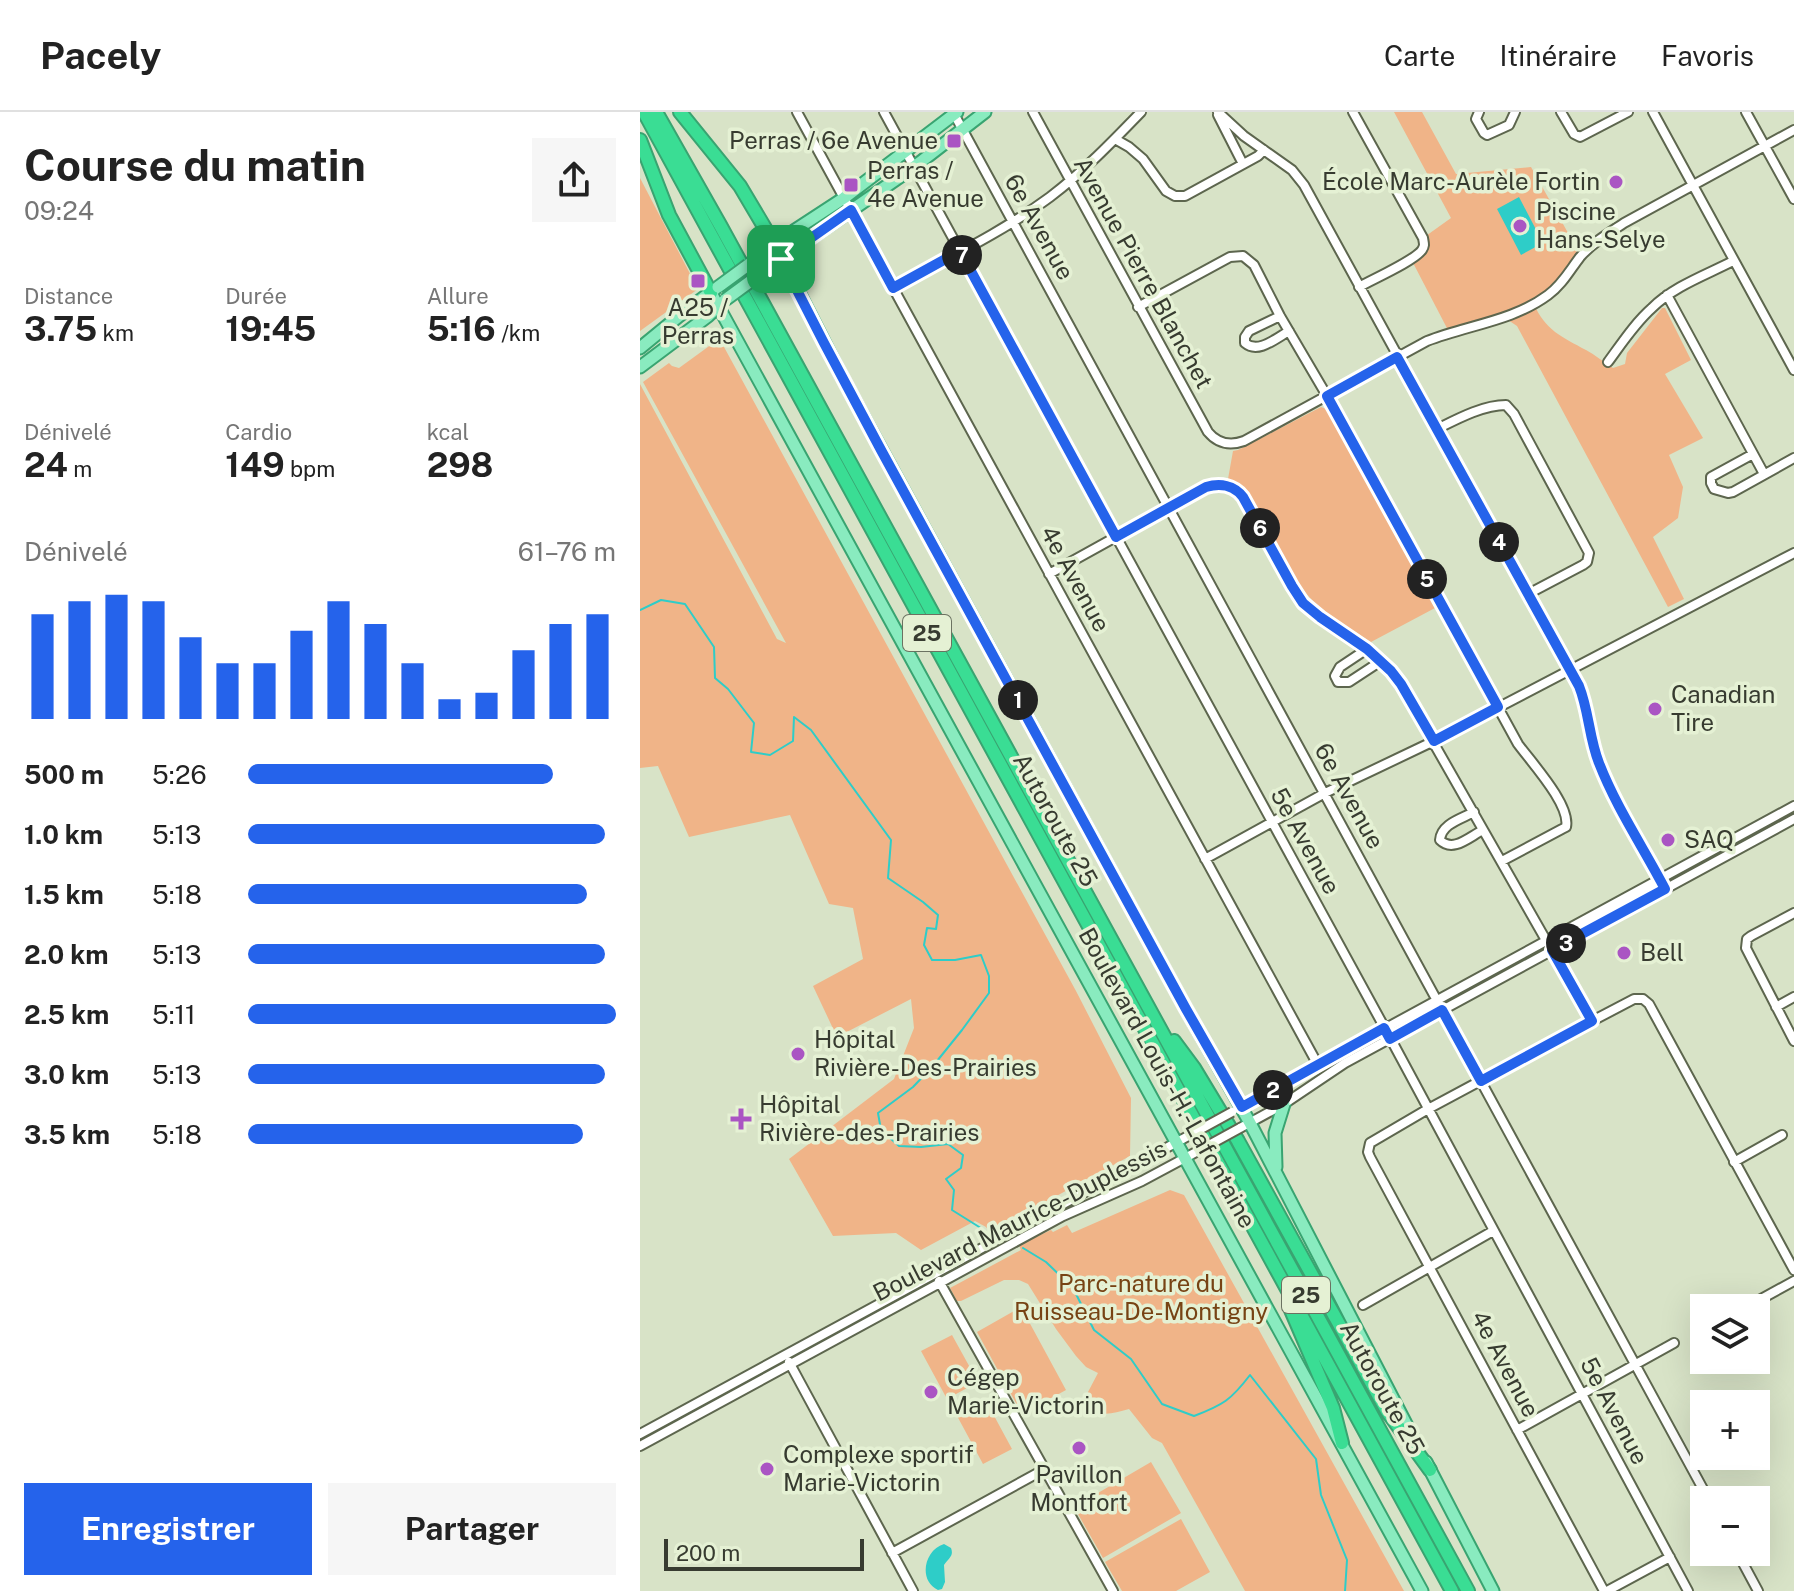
<!DOCTYPE html>
<html lang="fr">
<head>
<meta charset="utf-8">
<style>
  :root { --surface:#fff; --page:#f6f6f6; --text:#222; --muted:#767676; --line:#e0e0e0; --accent:#2563eb }
  body { margin:0; font-family:"Public Sans",sans-serif; background:var(--page); color:var(--text); height:100vh; display:flex; flex-direction:column; font-size:30px; white-space:nowrap }
  * { box-sizing:border-box; margin:0 }
  p { font-size:26px; color:var(--muted) }
  .icon { flex:none; width:44px; height:44px; fill:none; stroke:currentColor; stroke-width:2; stroke-linecap:round; stroke-linejoin:round }
  .map { position:relative; flex:1; overflow:hidden }
  .details { display:flex; flex-direction:column; background:var(--surface); width:640px }
  .details>* { flex:none }
  .buttons { position:absolute; left:1050px; top:1182px; display:grid; gap:16px }
  .buttons a { display:grid; place-items:center; width:80px; height:80px; border-radius:0px; background:var(--surface); box-shadow:0 8px 32px #0002; font-size:40px }
  .scale { position:absolute; left:24px; bottom:20px; width:200px; box-sizing:border-box; padding-left:8px; border:4px solid #373b30; border-top:0; font-size:22px; line-height:28px; white-space:nowrap; color:#373b30; -webkit-text-stroke:6px #e5f1d4; paint-order:stroke }
  .pin { position:absolute; display:grid; place-items:center; width:68px; height:68px; color:#fff; margin:-34px; border-radius:16px; box-shadow:0 4px 12px #0006 }
  .km { position:absolute; width:40px; height:40px; margin:-20px; border-radius:50%; background:#222; color:#fff; font-size:22px; line-height:40px; text-align:center }
  .round { display:grid; place-items:center; flex:none; width:84px; height:84px; border-radius:0px; background:var(--page) }
  .overview { display:flex; align-items:center; justify-content:space-between; height:136px; padding:0 24px }
  h1 { font-size:44px; font-weight:700; line-height:60px }
  .metrics { display:grid; grid-template-columns:repeat(3,1fr); gap:12px; height:136px; padding:8px 24px }
  .metrics div { display:grid; align-content:center }
  .metrics b { font-size:34px; font-weight:700 }
  .metrics small { font-size:22px; font-weight:400 }
  .metrics p { font-size:22px }
  .chart { height:224px; padding:16px 24px }
  .chart p { display:flex; justify-content:space-between }
  .chart svg { width:100%; height:144px; margin-top:8px; stroke:var(--accent); stroke-width:6 }
  .action { display:flex; gap:16px; margin-top:auto; padding:16px 24px }
  .action a { flex:1; height:92px; border-radius:0px; background:var(--accent); color:#fff; font-size:32px; font-weight:700; line-height:92px; text-align:center }
  .action a+a { background:var(--page); color:var(--text) }
  ul { padding:0 24px; list-style:none; font-size:26px }
  li { display:grid; grid-template-columns:128px 96px 1fr; align-items:center; height:60px }
  li i { height:20px; border-radius:10px; background:var(--accent) }
  header { display:flex; align-items:center; gap:48px; box-sizing:border-box; height:112px; padding:0 40px; background:var(--surface); border-bottom:2px solid var(--line) }
  header strong { font-size:38px }
  nav { display:flex; gap:44px; margin-inline-start:auto; font-size:28px }
  main { display:flex; flex:1; min-height:0 }
  .map>svg:first-child { display:block }
  .green { fill:#f0b488 }
  .water { fill:#2ecdc8 }
  .lines { fill:none; stroke-linecap:round; stroke-linejoin:round }
  .stream { stroke:#2ecdc8; stroke-width:2 }
  .minor-casing { stroke:#5d664e; stroke-width:12 }
  .major-casing { stroke:#39a471; stroke-width:15 }
  .highway-casing { stroke:#39a471; stroke-width:16 }
  .minor { stroke:#fff; stroke-width:8 }
  .major { stroke:#89ebbf; stroke-width:11 }
  .highway { stroke:#3add94; stroke-width:12 }
  .minor-bridge-casing { stroke:#5d664e; stroke-width:12; stroke-linecap:butt }
  .major-bridge-casing { stroke:#39a471; stroke-width:15; stroke-linecap:butt }
  .minor-bridge { stroke:#fff; stroke-width:8 }
  .major-bridge { stroke:#89ebbf; stroke-width:11 }
  .route-casing { stroke:#fff; stroke-width:16 }
  .route { stroke:#2563eb; stroke-width:10 }
  .poi-dot { fill:#aa55c3; stroke:#e5f1d4; stroke-width:3 }
  .labels { text-anchor:middle; stroke-width:7; stroke-linejoin:round; paint-order:stroke }
  .shield { fill:#e5f1d4; stroke:#6b7261; stroke-width:2 }
  .shield-label { font-size:22px; font-weight:bold; fill:#373b30 }
  .poi-label { font-size:24px; fill:#373b30; stroke:#e5f1d4; text-anchor:start }
  .street-label { font-size:24px; fill:#373b30; stroke:#e5f1d4 }
  .park-label { font-size:24px; fill:#774314; stroke:#e5f1d4 }
</style>
</head>
<body>
<header>
<strong>Pacely</strong>
<nav><a>Carte</a><a>Itinéraire</a><a>Favoris</a></nav>
</header>
<main>
<section class="details">
<div class="overview"><div><h1>Course du matin</h1><p>09:24</p></div><a class="round"><svg class="icon" aria-label="share" viewBox="0 0 24 24"><path d="M12 15V3M7 8l5-5 5 5M5 13v7h14v-7"/></svg></a></div>
<div class="metrics">
<div><p>Distance</p><b>3.75<small> km</small></b></div>
<div><p>Durée</p><b>19:45</b></div>
<div><p>Allure</p><b>5:16<small> /km</small></b></div>
</div>
<div class="metrics">
<div><p>Dénivelé</p><b>24<small> m</small></b></div>
<div><p>Cardio</p><b>149<small> bpm</small></b></div>
<div><p>kcal</p><b>298</b></div>
</div>
<div class="chart"><p><span>Dénivelé</span>61–76 m</p>
<svg viewBox="0 0 160 44" preserveAspectRatio="none"><path d="M5 44V12M15 44V8M25 44V6M35 44V8M45 44V19M55 44V27M65 44V27M75 44V17M85 44V8M95 44V15M105 44V27M115 44V38M125 44V36M135 44V23M145 44V15M155 44V12"/></svg>
</div>
<ul>
<li><b>500 m</b>5:26<i style="width:83%"></i></li>
<li><b>1.0 km</b>5:13<i style="width:97%"></i></li>
<li><b>1.5 km</b>5:18<i style="width:92%"></i></li>
<li><b>2.0 km</b>5:13<i style="width:97%"></i></li>
<li><b>2.5 km</b>5:11<i style="width:100%"></i></li>
<li><b>3.0 km</b>5:13<i style="width:97%"></i></li>
<li><b>3.5 km</b>5:18<i style="width:91%"></i></li>
</ul>
<div class="action"><a>Enregistrer</a><a>Partager</a></div>
</section>
<div class="map">
<svg width="1154" height="1479" viewBox="0 0 1154 1479">
  <rect width="100%" height="100%" fill="#d8e3c7"/>
  <path class="green" d="M754 0H782L816 62 891 55 941 144 923 169 894 192C905 218 922 225 946 238 955 243 964 250 973 256L985 252 987 241 1022 196H1025L1051 248 1025 262 1063 326 1029 343 1043 375 1038 406 1013 425 1044 487 1028 495 877 214 865 206 809 220 771 147 778 142 783 126 811 106Z
    M0 66 58 177 0 219Z
    M72 232 84 235 436 879 491 986 490 1044 350 1120 346 1115 335 1109 281 1138 256 1121 193 1124 149 1047 254 967 274 916 271 887 197 925 173 874 223 847 213 796 189 792 150 703 49 725 18 654 0 656V272L137 527 146 531 3 270 29 251 32 254 39 256Z
    M681 295 686 297 795 496 731 530C705 513 676 498 659 472L605 377 588 367 593 339 598 338Z
    M530 1078 544 1083 764 1479H605L522 1331 512 1326 489 1297C467 1303 452 1308 448 1280L458 1261 446 1255 436 1244 416 1217 388 1172 379 1168H364L321 1189H317L310 1176 381 1138 379 1133 411 1118 413 1120 427 1113 432 1121Z
    M381 1195 426 1278 382 1302 337 1220Z
    M312 1223 338 1270 307 1287 281 1239Z
    M345 1287 372 1337 343 1352 316 1302Z
    M511 1350 541 1401 463 1446 434 1395Z
    M541 1407 570 1460 536 1479H482L465 1450Z"/>
  <path class="water" d="M879 85 903 131 881 143 857 97Z
    M304 1432 311 1436C314 1444 309 1446 304 1453L305 1470 302 1477 298 1478C278 1469 284 1438 304 1432Z"/>
  <g class="lines">
    <path class="stream" d="M0 498 21 488 45 492 74 535 75 566 88 577 114 611 111 640 130 643 153 629 154 605 171 618 251 728 248 766 283 790 298 803 296 817 287 816 284 833 292 848H315L341 843 349 864V881L322 918 293 954 273 975 238 1001 241 1018 259 1034 281 1035 308 1032 323 1043 321 1056 306 1067 314 1078 312 1098 344 1118
      M383 1136 406 1150 433 1176 454 1218 491 1247 522 1292 554 1304C583 1293 591 1288 610 1263L676 1347 681 1383 707 1448 705 1479"/>
    <defs>
      <path id="minor" d="M157 0 678 953
        M244 0 754 933 1048 1479
        M313 0 1069 1388
        M393 0 568 320C578 332 590 334 604 329L787 229C828 213 873 209 908 183 922 173 930 158 940 145 952 131 969 121 984 111L1154 18
        M578 0 604 24 652 58 664 73 939 574C949 599 949 626 959 651 976 695 1003 736 1025 777
        M713 0 783 126C784 132 785 133 782 138 774 149 733 167 719 175
        M839 0 836 7 844 21 847 23 869 13 875 0
        M921 0 934 22 940 25 988 0
        M1013 0 1154 258
        M1106 0 1154 87
        M578 3 603 52
        M475 27 489 35 503 47 526 79 535 84H545L618 44 624 38
        M253 176C306 147 361 121 410 85 443 60 472 30 501 0
        M1027 183 1124 362
        M498 195 590 145 603 144 614 153 640 204 687 284 878 632C891 650 931 693 926 715L922 717 862 749
        M640 204 609 219 605 225V231C618 242 635 227 649 219
        M968 250C982 231 995 211 1012 196 1034 174 1066 163 1093 149
        M797 317C817 307 843 293 866 293L874 302 949 441 947 450 943 453 888 482
        M1113 342 1071 365V371L1074 377 1088 381 1093 380 1154 346
        M409 462 566 375 582 373 599 380 652 474 663 491 680 505 727 537 756 565 952 909
        M727 537 700 555 695 564 698 570H709L741 549
        M834 700C821 707 801 712 800 728 813 741 829 725 843 718
        M565 747 685 681 794 629 1154 441
        M1154 801 1111 824 1107 827 1106 836 1154 929
        M1136 895 1154 885
        M599 996 1154 694
        M600 1016 644 992 705 951 1154 707
        M1094 1050 1142 1023
        M299 1169 473 1479
        M1112 1192 1154 1169
        M723 1193 853 1119
        M149 1250 273 1479
        M877 1318 1034 1231
        M0 1322 550 1023
        M0 1334 423 1104 502 1069 558 1039
        M1097 1440 1118 1479
        M252 1441 405 1357
        M964 1479 730 1045 728 1040 730 1031 788 997 952 909 994 887H1003L1009 892 1154 1158
        M967 1479 1030 1445"/>
      <path id="major" d="M135 133 202 265 546 897 610 1011 778 1335
        M138 149 274 55 345 0
        M108 153 155 118 204 86 317 0
        M71 181 782 1479
        M0 236 39 204 75 177
        M0 255 68 204 82 191
        M636 1055 635 1021 644 992
        M786 1350 853 1479"/>
      <path id="highway" d="M4 0 812 1479
        M16 0 80 113 828 1479
        M40 0 100 74 135 133
        M0 28 29 103 71 181
        M534 929 554 956 598 1029 747 1299 790 1358
        M651 1198 693 1296 702 1331"/>
    </defs>
    <use href="#minor" class="minor-casing"/>
    <use href="#major" class="major-casing"/>
    <use href="#highway" class="highway-casing"/>
    <use href="#minor" class="minor"/>
    <use href="#major" class="major"/>
    <use href="#highway" class="highway"/>
    <defs>
      <path id="minor-bridge" d="M550 1023 592 1000
        M558 1039 600 1016"/>
      <path id="major-bridge" d="M78 175 108 153
        M85 188 134 152"/>
    </defs>
    <use href="#minor-bridge" class="minor-bridge-casing"/>
    <use href="#major-bridge" class="major-bridge-casing"/>
    <use href="#minor-bridge" class="minor-bridge"/>
    <use href="#major-bridge" class="major-bridge"/>
  </g>
  <g class="lines">
    <defs>
      <path id="route" d="M211 98 253 176 320 139 476 425 566 375C580 371 594 373 603 385L652 474 663 491 680 505 727 537 751 559 761 572 794 629 858 595 687 284 757 245 939 574C949 599 949 626 959 651 976 695 1003 735 1025 777L912 838 952 909 841 969 802 898 750 927 744 916 602 995 546 897 241 338 184 231 141 147Z"/>
    </defs>
    <use href="#route" class="route-casing"/>
    <use href="#route" class="route"/>
  </g>
  <g class="poi-dot">
    <rect x="306" y="21" width="16" height="16" rx="4"/>
    <circle cx="976" cy="70" r="8"/>
    <rect x="203" y="65" width="16" height="16" rx="4"/>
    <circle cx="880" cy="114" r="8"/>
    <rect x="50" y="161" width="16" height="16" rx="4"/>
    <circle cx="1015" cy="597" r="8"/>
    <circle cx="1028" cy="728" r="8"/>
    <circle cx="984" cy="841" r="8"/>
    <circle cx="158" cy="942" r="8"/>
    <path d="M97 995h8v8h8v8h-8v8h-8v-8h-8v-8h8z"/>
    <circle cx="291" cy="1280" r="8"/>
    <circle cx="439" cy="1336" r="8"/>
    <circle cx="127" cy="1357" r="8"/>
  </g>
  <g class="labels">
    <g class="shield">
      <rect x="263" y="503" width="48" height="36" rx="6"/>
      <rect x="642" y="1165" width="48" height="36" rx="6"/>
    </g>
    <g class="shield-label">
      <text x="287" y="529">25</text>
      <text x="666" y="1191">25</text>
    </g>
    <g class="poi-label">
      <text x="298" y="37" text-anchor="end">Perras / 6e Avenue</text>
      <text x="227" y="67">Perras /<tspan x="227" dy="28">4e Avenue</tspan></text>
      <text x="960" y="78" text-anchor="end">École Marc-Aurèle Fortin</text>
      <text x="896" y="108">Piscine<tspan x="896" dy="28">Hans-Selye</tspan></text>
      <text x="58" y="204" text-anchor="middle">A25 /<tspan x="58" dy="28">Perras</tspan></text>
      <text x="1031" y="591">Canadian<tspan x="1031" dy="28">Tire</tspan></text>
      <text x="1044" y="736">SAQ</text>
      <text x="1000" y="849">Bell</text>
      <text x="174" y="936">Hôpital<tspan x="174" dy="28">Rivière-Des-Prairies</tspan></text>
      <text x="119" y="1001">Hôpital<tspan x="119" dy="28">Rivière-des-Prairies</tspan></text>
      <text x="307" y="1274">Cégep<tspan x="307" dy="28">Marie-Victorin</tspan></text>
      <text x="143" y="1351">Complexe sportif<tspan x="143" dy="28">Marie-Victorin</tspan></text>
      <text x="439" y="1371" text-anchor="middle">Pavillon<tspan x="439" dy="28">Montfort</tspan></text>
    </g>
    <g class="street-label">
      <text transform="translate(399 115) rotate(61)" y="8">6e Avenue</text>
      <text transform="translate(503 161) rotate(61)" y="8">Avenue Pierre Blanchet</text>
      <text transform="translate(435 467) rotate(61)" y="8">4e Avenue</text>
      <text transform="translate(709 684) rotate(61)" y="8">6e Avenue</text>
      <text transform="translate(415 708) rotate(61)" y="8">Autoroute 25</text>
      <text transform="translate(665 729) rotate(61)" y="8">5e Avenue</text>
      <text transform="translate(527 966) rotate(61)" y="8">Boulevard Louis-H.-Lafontaine</text>
      <text transform="translate(380 1109) rotate(-27)" y="8">Boulevard Maurice-Duplessis</text>
      <text transform="translate(865 1252) rotate(62)" y="8">4e Avenue</text>
      <text transform="translate(742 1276) rotate(61)" y="8">Autoroute 25</text>
      <text transform="translate(974 1299) rotate(62)" y="8">5e Avenue</text>
    </g>
    <g class="park-label">
      <text x="501" y="1180">Parc-nature du<tspan x="501" dy="28">Ruisseau-De-Montigny</tspan></text>
    </g>
  </g>
</svg>
<div class="buttons">
<a><svg class="icon" aria-label="layers" viewBox="0 0 24 24"><path d="M12 4l9 5-9 5-9-5zM3 14l9 5 9-5"/></svg></a>
<a>+</a>
<a>−</a>
</div>
<div class="scale">200 m</div>
<div class="pin" style="left:141px;top:147px;background:#1e9e55"><svg class="icon" aria-label="arrive" viewBox="0 0 24 24"><path d="M6 21V4h12l-3 4 3 4H6"/></svg></div>
<b class="km" style="left:378px;top:588px">1</b>
<b class="km" style="left:633px;top:978px">2</b>
<b class="km" style="left:926px;top:831px">3</b>
<b class="km" style="left:859px;top:430px">4</b>
<b class="km" style="left:787px;top:467px">5</b>
<b class="km" style="left:620px;top:416px">6</b>
<b class="km" style="left:322px;top:143px">7</b>
</div>
</main>
</body>
</html>
